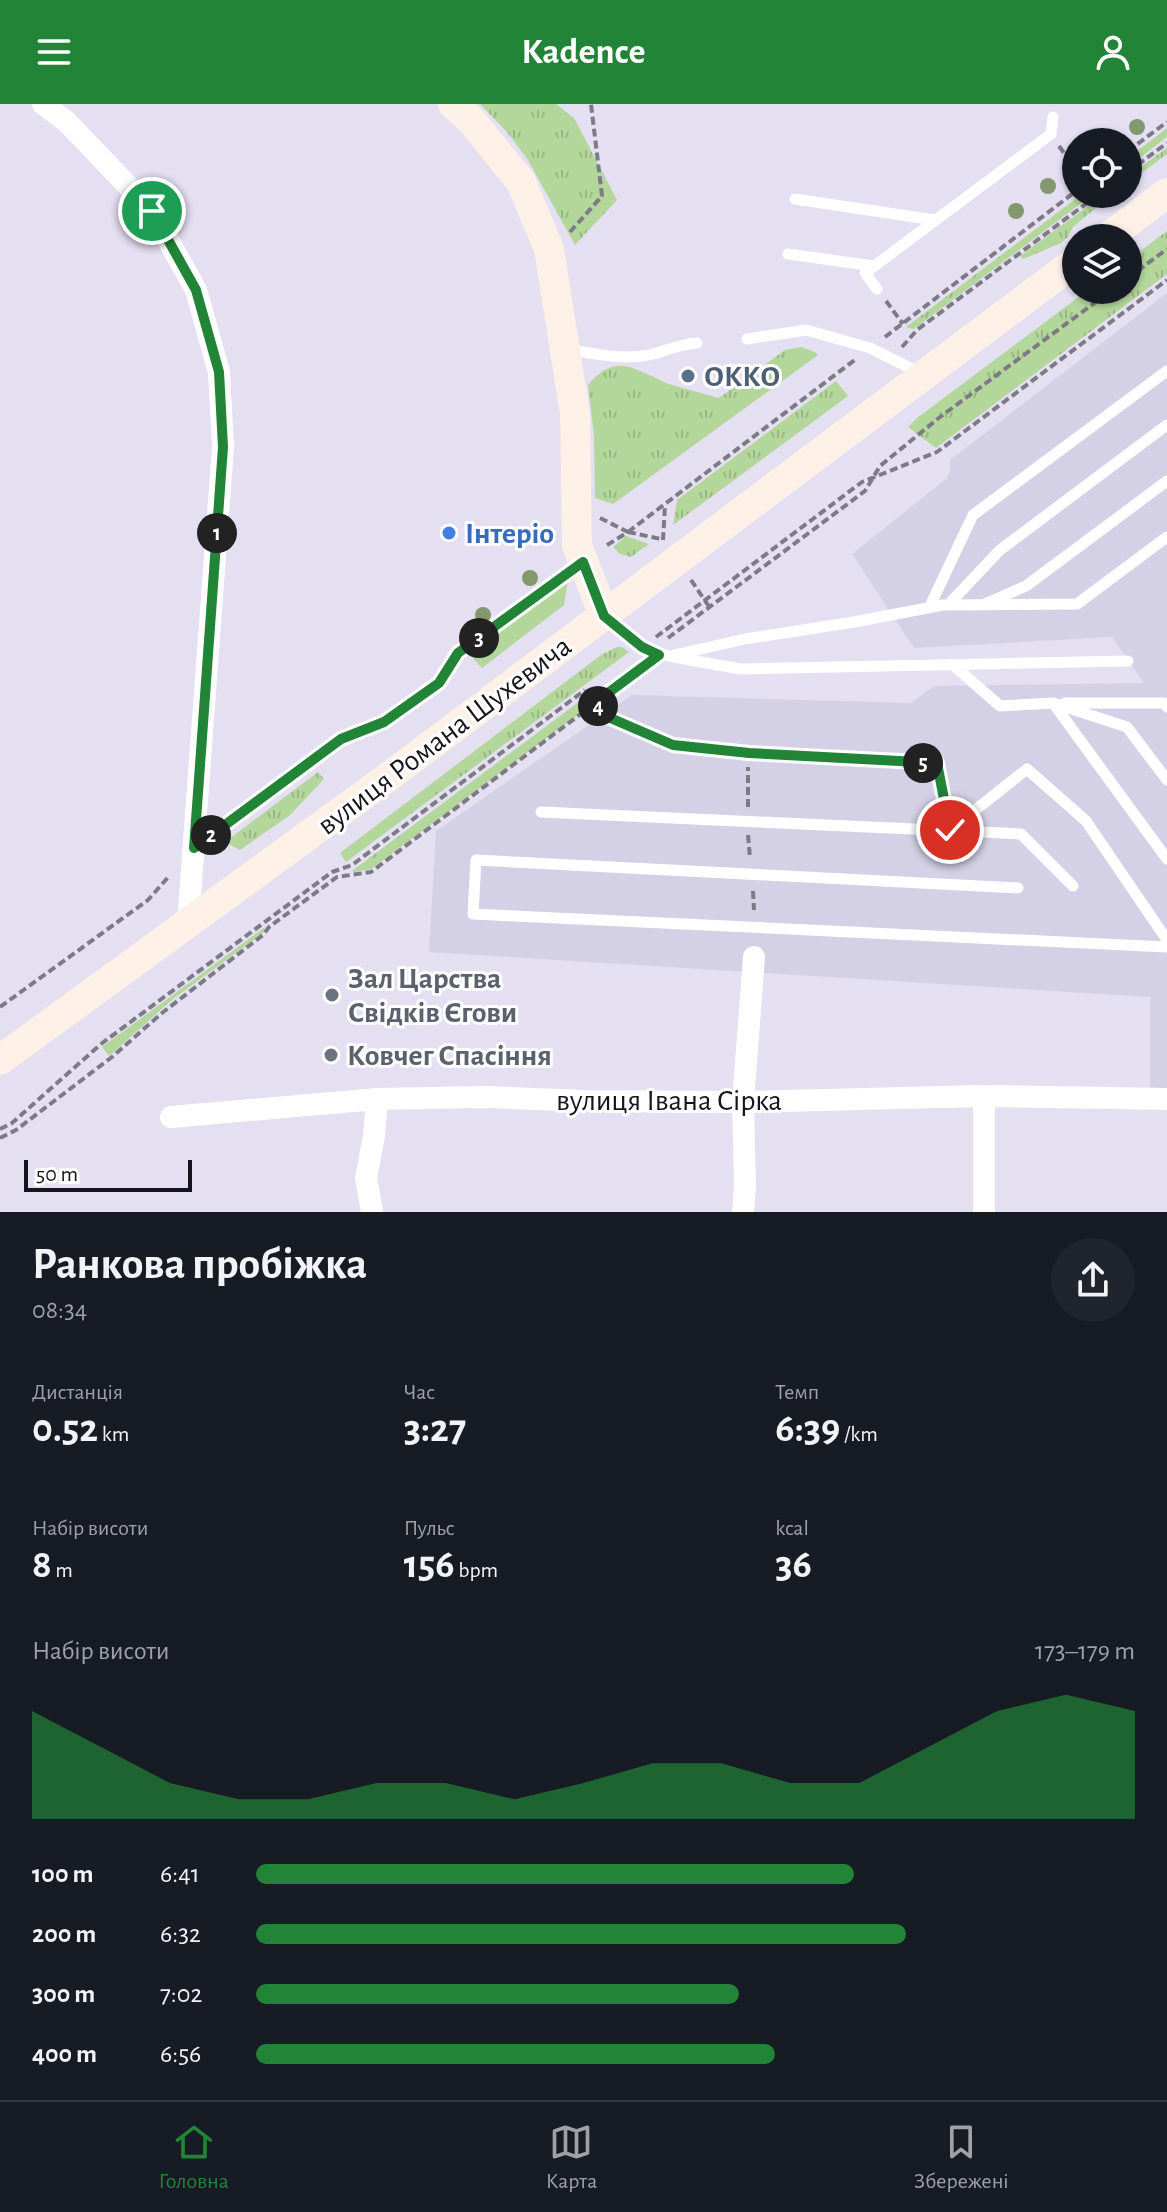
<!DOCTYPE html>
<html lang="uk">
<head>
<meta charset="utf-8">
<style>
  :root { --surface:#171b24; --page:#20242c; --text:#f1f3f6; --muted:#9ea1a6; --line:#363941; --accent:#218437 }
  body { margin:0; font-family:"Alegreya Sans",sans-serif; background:var(--page); color:var(--text); height:100vh; display:flex; flex-direction:column; font-size:30px; white-space:nowrap }
  * { box-sizing:border-box; margin:0 }
  p { font-size:26px; color:var(--muted) }
  .icon { flex:none; width:44px; height:44px; fill:none; stroke:currentColor; stroke-width:2; stroke-linecap:round; stroke-linejoin:round }
  .map { position:relative; height:1108px; overflow:hidden }
  .details { display:flex; flex-direction:column; background:var(--surface); flex:1 }
  .details>* { flex:none }
  .tools { position:absolute; left:1062px; top:24px; display:grid; gap:16px }
  .tools a { display:grid; place-items:center; width:80px; height:80px; border-radius:50%; background:var(--surface); box-shadow:0 2px 6px #0004; font-size:40px }
  .scale { position:absolute; left:24px; bottom:20px; width:168px; box-sizing:border-box; padding-left:8px; border:4px solid #16151b; border-top:0; font-size:22px; line-height:28px; white-space:nowrap; color:#16151b; -webkit-text-stroke:6px #fff; paint-order:stroke }
  .pin { position:absolute; display:grid; place-items:center; width:68px; height:68px; color:#fff; margin:-34px; border:4px solid #fff; border-radius:50%; box-shadow:0 2px 8px #0007 }
  .km { position:absolute; width:40px; height:40px; margin:-20px; border-radius:50%; background:#222; color:#fff; font-size:22px; line-height:40px; text-align:center }
  .round { display:grid; place-items:center; flex:none; width:84px; height:84px; border-radius:42px; background:var(--page) }
  .summary { display:flex; align-items:center; justify-content:space-between; height:136px; padding:0 32px }
  h1 { font-size:44px; font-weight:700; line-height:60px }
  .stats { display:grid; grid-template-columns:repeat(3,1fr); gap:12px; height:136px; padding:8px 32px }
  .stats div { display:grid; align-content:center }
  .stats b { font-size:40px; font-weight:700 }
  .stats small { font-size:22px; font-weight:400 }
  .stats p { font-size:22px }
  .chart { height:224px; padding:16px 32px }
  .chart p { display:flex; justify-content:space-between }
  .chart svg { width:100%; height:144px; margin-top:8px; fill:var(--accent); opacity:.7 }
  ul { padding:0 32px; list-style:none; font-size:26px }
  li { display:grid; grid-template-columns:128px 96px 1fr; align-items:center; height:60px }
  li i { height:20px; border-radius:10px; background:var(--accent) }
  header { display:flex; justify-content:space-between; align-items:center; height:104px; padding:0 32px; background:var(--accent); color:#fff; font-size:36px; font-weight:700 }
  .dock { display:flex; justify-content:space-around; align-items:center; height:112px; border-top:2px solid var(--line); background:var(--surface); font-size:22px; color:var(--muted) }
  .dock a { display:grid; justify-items:center; gap:4px }
  .dock .on { color:var(--accent) }
  .map>svg:first-child { display:block }
  .industrial { fill:#d4d1e7 }
  .grass { fill:url(#grass-tufts) }
  .lines { fill:none; stroke-linecap:round; stroke-linejoin:round }
  .path { stroke:#7d7a85; stroke-width:4; stroke-dasharray:8 4; stroke-linecap:butt }
  .lane { stroke:#fff; stroke-width:11 }
  .street { stroke:#fff; stroke-width:22 }
  .secondary { stroke:#fdf0e7; stroke-width:30 }
  .tree { fill:#83986e }
  .route-casing { stroke:#fff; stroke-width:16 }
  .route { stroke:#218437; stroke-width:10 }
  .service-dot { fill:#5c6f8a; stroke:#fff; stroke-width:3 }
  .shop-dot { fill:#3f7fe0; stroke:#fff; stroke-width:3 }
  .worship-dot { fill:#6b7280; stroke:#fff; stroke-width:3 }
  .labels { text-anchor:middle; stroke-width:6; stroke-linejoin:round; paint-order:stroke }
  .service-label { font-size:30px; font-weight:bold; fill:#4e5e75; stroke:#fff; text-anchor:start }
  .shop-label { font-size:30px; font-weight:bold; fill:#366cbe; stroke:#fff; text-anchor:start }
  .street-label { font-size:30px; fill:#16151b; stroke:#fff }
  .worship-label { font-size:30px; font-weight:bold; fill:#5b616d; stroke:#fff; text-anchor:start }
</style>
</head>
<body>
<header><svg class="icon" aria-label="menu" viewBox="0 0 24 24"><path d="M4 6h16M4 12h16M4 18h16"/></svg>Kadence<svg class="icon" aria-label="person" viewBox="0 0 24 24"><circle cx="12" cy="8" r="4"/><path d="M4 21q1-7 8-7t8 7"/></svg></header>
<div class="map">
<svg width="1167" height="1108" viewBox="0 0 1167 1108">
  <defs>
    <pattern id="grass-tufts" width="24" height="20" patternUnits="userSpaceOnUse" patternTransform="scale(2)"><rect width="24" height="20" fill="#b3d69b"/><path d="M3 7l-1-3M5 7V3M7 7l1-3M15 17l-1-3M17 17v-4M19 17l1-3" fill="none" stroke="#99b785"/></pattern>
  </defs>
  <rect width="100%" height="100%" fill="#e4dff1"/>
  <path class="industrial" d="M1167 189V995H1150V893L429 848 436 727 632 591 911 599 934 582 1144 579 1112 533 914 544 852 450 946 375 950 367V356Z"/>
  <path class="grass" d="M480 0H556L574 14 617 96 575 141 528 56 507 28Z
    M1167 24V33L1128 63V54Z
    M1167 44V50L1128 79V72Z
    M1082 90 1092 91 914 225 906 223Z
    M1095 97 1098 102 1073 123 1068 133 1061 139 1023 155 1020 152Z
    M1167 127V170L936 344 908 323 917 314 1088 186H1128V156Z
    M801 243 815 248 818 251 613 400 595 394 594 332 588 281C618 246 635 267 669 280 685 285 702 289 719 294L785 246Z
    M836 277 848 292 673 421 677 396Z
    M626 432 649 440 631 453 620 450 613 443Z
    M568 476 564 501 482 564 469 550Z
    M617 543H622L629 548 346 758 340 749 601 551Z
    M584 594 583 607 371 765 354 768 352 767Z
    M318 668 324 675 290 711 240 746 225 738Z
    M265 823 263 829 173 895 109 952 102 943Z"/>
  <g class="lines">
    <path class="path" d="M1059 42 1076 66
      M1128 47 1167 18
      M1128 68 1167 39
      M570 128 602 92 591 0
      M1128 174 1167 145
      M886 197 903 220
      M885 233 1076 87
      M902 243 917 226 1099 90
      M600 414 628 428 604 443
      M628 428 856 255
      M628 428 661 435
      M663 436 665 401
      M691 476 710 504
      M656 533 862 378 937 348 1167 176
      M668 534 865 387 880 362 940 313 1112 186
      M748 703V663
      M217 727 341 635 384 618 439 579 458 549 561 474
      M748 731 750 754
      M753 787 754 806
      M0 903 148 796 170 771
      M0 1025 12 1019 101 940 332 768 352 761 585 586
      M0 1034 16 1026 112 953 162 909 263 831 269 823 337 773 371 768 582 609"/>
    <path class="lane" d="M795 95 935 116
      M788 150 874 162
      M877 185 865 169 1051 30 1053 13
      M747 235 806 226 870 244 920 269
      M568 245C595 250 626 257 653 250 668 246 681 240 697 239
      M987 499 1026 482 1167 377
      M948 501 1000 446 1167 321
      M929 504 973 411 1167 267
      M606 514 650 547 673 553 741 565 1128 557
      M659 551 600 595 598 602 601 610 673 641 749 649 937 659 950 726
      M674 551 745 535 854 518 943 501 1077 500 1167 433
      M952 560 1000 602 1053 599 1167 755
      M1053 599 1127 623 1167 676
      M1065 599H1164L1167 603
      M541 708 1021 730 1073 782
      M950 726 1027 665 1086 717 1167 836
      M1018 784 476 756 473 810 1167 843"/>
    <path class="street" d="M43 0 67 18 152 107 196 186 219 268 223 343 188 819
      M171 1013 377 995 485 993 587 997 743 998 984 992 1167 995
      M372 1108 366 1074 374 1032 377 995
      M743 1108 745 1083 743 998 754 853
      M984 1108V992"/>
    <path class="secondary" d="M453 0 471 16 521 78 549 145 575 310 577 441 604 512
      M1107 134 1167 89
      M0 956 391 671 1076 157"/>
  </g>
  <g class="tree">
    <circle cx="1137" cy="23" r="8"/>
    <circle cx="1048" cy="82" r="8"/>
    <circle cx="1016" cy="107" r="8"/>
    <circle cx="530" cy="474" r="8"/>
    <circle cx="483" cy="511" r="8"/>
  </g>
  <g class="lines">
    <defs>
      <path id="route" d="M152 107 196 186 219 268 223 343 194 744 341 635 384 618 439 579 458 549 583 458 604 512 642 543 659 551 600 595 598 602 601 610 673 641 749 649 937 659 950 726"/>
    </defs>
    <use href="#route" class="route-casing"/>
    <use href="#route" class="route"/>
  </g>
  <circle class="service-dot" cx="688" cy="272" r="8"/>
  <circle class="shop-dot" cx="449" cy="429" r="8"/>
  <g class="worship-dot">
    <circle cx="332" cy="891" r="8"/>
    <circle cx="331" cy="951" r="8"/>
  </g>
  <g class="labels">
    <g class="service-label">
      <text x="704" y="282">ОККО</text>
    </g>
    <g class="shop-label">
      <text x="465" y="439">Інтеріо</text>
    </g>
    <g class="street-label">
      <text transform="translate(444 631) rotate(-37)" y="10">вулиця Романа Шухевича</text>
      <text x="669" y="1006">вулиця Івана Сірка</text>
    </g>
    <g class="worship-label">
      <text x="348" y="884">Зал Царства<tspan x="348" dy="34">Свідків Єгови</tspan></text>
      <text x="347" y="961">Ковчег Спасіння</text>
    </g>
  </g>
</svg>
<div class="tools">
<a><svg class="icon" aria-label="locate" viewBox="0 0 24 24"><circle cx="12" cy="12" r="6"/><path d="M12 2v4M12 18v4M2 12h4M18 12h4"/></svg></a>
<a><svg class="icon" aria-label="layers" viewBox="0 0 24 24"><path d="M12 4l9 5-9 5-9-5zM3 14l9 5 9-5"/></svg></a>
</div>
<div class="scale">50 m</div>
<div class="pin" style="left:152px;top:107px;background:#1e9e55"><svg class="icon" aria-label="arrive" viewBox="0 0 24 24"><path d="M6 21V4h12l-3 4 3 4H6"/></svg></div>
<div class="pin" style="left:950px;top:726px;background:#d93025"><svg class="icon" aria-label="check" viewBox="0 0 24 24"><path d="M5 12l5 5 9-10"/></svg></div>
<b class="km" style="left:217px;top:429px">1</b>
<b class="km" style="left:211px;top:731px">2</b>
<b class="km" style="left:479px;top:534px">3</b>
<b class="km" style="left:598px;top:602px">4</b>
<b class="km" style="left:923px;top:659px">5</b>
</div>
<section class="details">
<div class="summary"><div><h1>Ранкова пробіжка</h1><p>08:34</p></div><a class="round"><svg class="icon" aria-label="share" viewBox="0 0 24 24"><path d="M12 15V3M7 8l5-5 5 5M5 13v7h14v-7"/></svg></a></div>
<div class="stats">
<div><p>Дистанція</p><b>0.52<small> km</small></b></div>
<div><p>Час</p><b>3:27</b></div>
<div><p>Темп</p><b>6:39<small> /km</small></b></div>
</div>
<div class="stats">
<div><p>Набір висоти</p><b>8<small> m</small></b></div>
<div><p>Пульс</p><b>156<small> bpm</small></b></div>
<div><p>kcal</p><b>36</b></div>
</div>
<div class="chart"><p><span>Набір висоти</span>173–179 m</p>
<svg viewBox="0 0 160 44" preserveAspectRatio="none"><path d="M0 44V11L10 22L20 33L30 38L40 38L50 33L60 33L70 38L80 33L90 27L100 27L110 33L120 33L130 22L140 11L150 6L160 11V44z"/></svg>
</div>
<ul>
<li><b>100 m</b>6:41<i style="width:68%"></i></li>
<li><b>200 m</b>6:32<i style="width:74%"></i></li>
<li><b>300 m</b>7:02<i style="width:55%"></i></li>
<li><b>400 m</b>6:56<i style="width:59%"></i></li>
</ul>
</section>
<nav class="dock">
<a class="on"><svg class="icon" aria-label="home" viewBox="0 0 24 24"><path d="M3 11l9-7 9 7M6 9v11h12V9"/></svg>Головна</a>
<a><svg class="icon" aria-label="map" viewBox="0 0 24 24"><path d="M3 6l6-2 6 2 6-2v14l-6 2-6-2-6 2zM9 4v14M15 6v14"/></svg>Карта</a>
<a><svg class="icon" aria-label="saved" viewBox="0 0 24 24"><path d="M7 4h10v16l-5-4-5 4z"/></svg>Збережені</a>
</nav>
</body>
</html>
